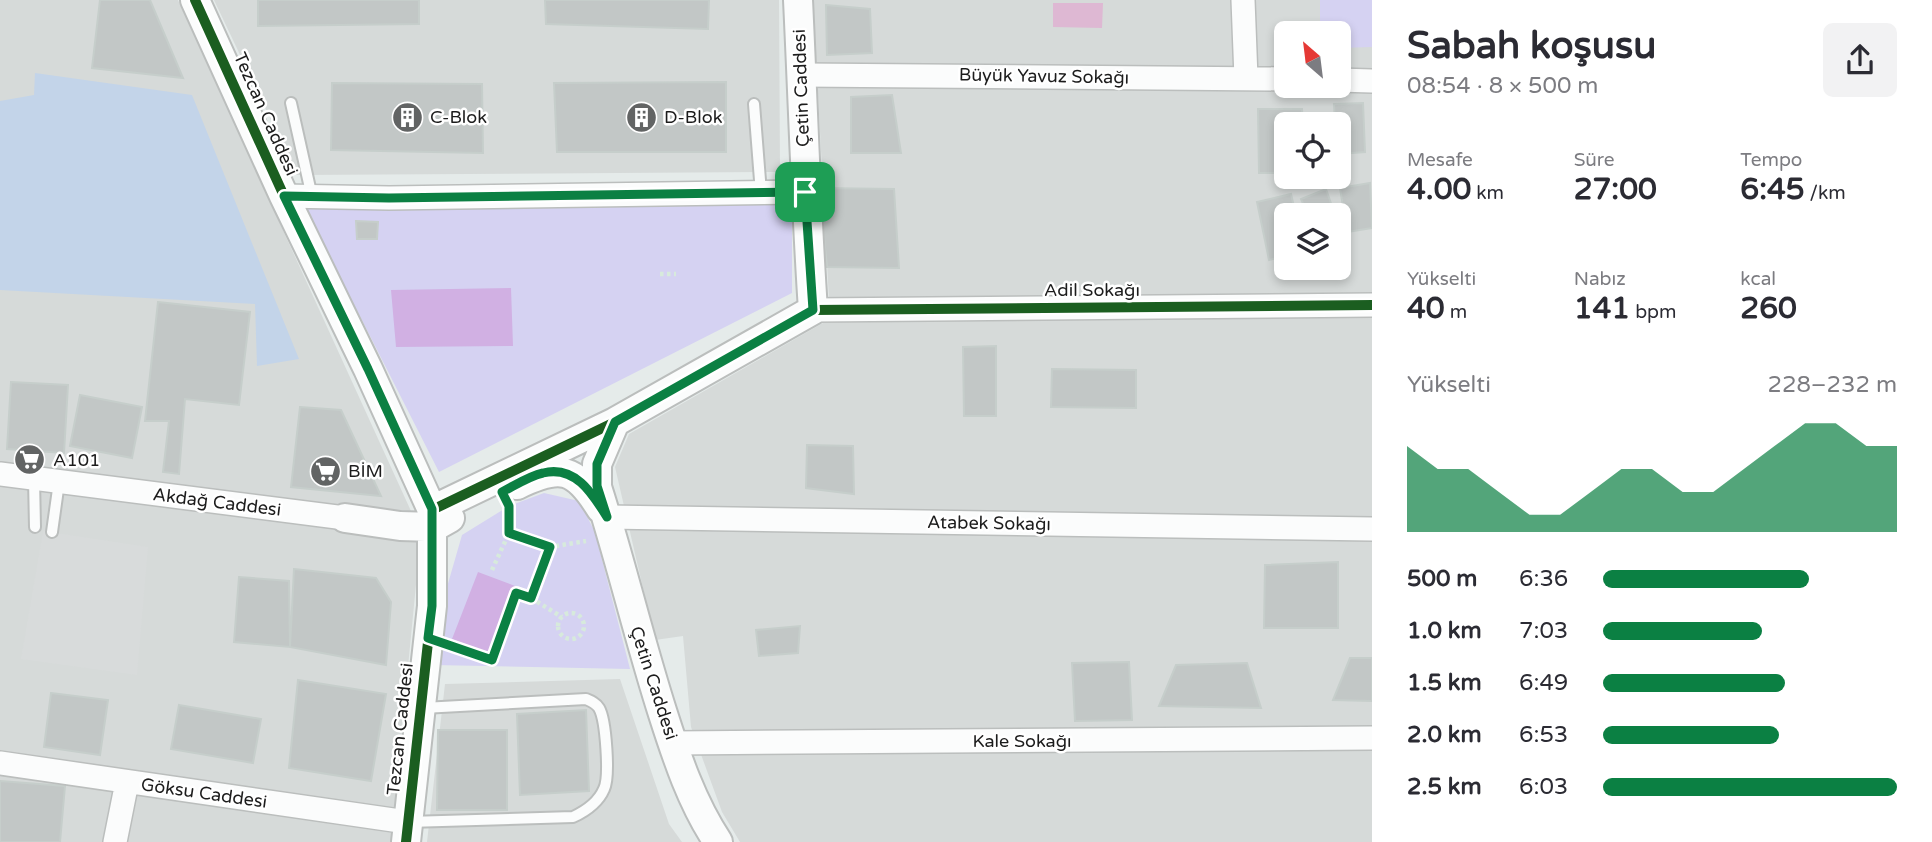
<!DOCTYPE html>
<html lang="tr">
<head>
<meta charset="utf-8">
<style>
  :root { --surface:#fff; --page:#f2f2f3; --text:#2b2b33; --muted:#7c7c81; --accent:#0b8043 }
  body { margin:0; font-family:"Varela Round",sans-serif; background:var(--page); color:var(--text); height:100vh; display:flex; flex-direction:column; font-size:26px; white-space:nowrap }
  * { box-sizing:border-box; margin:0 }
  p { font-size:23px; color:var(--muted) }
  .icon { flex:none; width:38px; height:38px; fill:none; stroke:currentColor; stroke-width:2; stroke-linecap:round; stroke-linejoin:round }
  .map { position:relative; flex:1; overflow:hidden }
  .sheet { display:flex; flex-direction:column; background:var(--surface); width:560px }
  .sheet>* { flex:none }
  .needle { width:46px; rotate:332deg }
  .tools { position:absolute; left:1274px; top:21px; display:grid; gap:14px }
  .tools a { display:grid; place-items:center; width:77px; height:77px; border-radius:10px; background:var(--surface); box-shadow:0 4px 10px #0003; font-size:35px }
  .pin { position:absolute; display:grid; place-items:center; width:60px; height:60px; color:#fff; margin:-30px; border-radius:14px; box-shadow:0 4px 10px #0006 }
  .round { display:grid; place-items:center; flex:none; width:74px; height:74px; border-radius:10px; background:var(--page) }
  .head { display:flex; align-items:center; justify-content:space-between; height:119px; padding:0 35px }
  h1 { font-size:38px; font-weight:700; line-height:52px }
  .metrics { display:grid; grid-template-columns:repeat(3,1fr); gap:10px; height:119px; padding:7px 35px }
  .metrics div { display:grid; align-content:center }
  .metrics b { font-size:30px; font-weight:700 }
  .metrics small { font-size:19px; font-weight:400 }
  .metrics p { font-size:19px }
  .chart { height:196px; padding:14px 35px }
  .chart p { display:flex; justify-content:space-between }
  .chart svg { width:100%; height:126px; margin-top:7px; fill:var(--accent); opacity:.7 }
  ul { padding:0 35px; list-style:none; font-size:23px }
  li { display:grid; grid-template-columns:112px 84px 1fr; align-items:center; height:52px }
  li i { height:18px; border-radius:9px; background:var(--accent) }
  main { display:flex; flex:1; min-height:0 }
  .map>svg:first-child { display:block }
  .residential { fill:#d6dad9; fill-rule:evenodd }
  .grass { fill:#c3d4e9 }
  .park { fill:#d5d2f2 }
  .pitch { fill:#d1b0e3 }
  .parking { fill:#d8dbdb }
  .water { fill:#deb8d3 }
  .building { fill:#c2c7c6; stroke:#c6cecb; stroke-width:2 }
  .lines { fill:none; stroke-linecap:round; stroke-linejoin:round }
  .service-casing { stroke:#bbbebd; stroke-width:14 }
  .minor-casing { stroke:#bbbebd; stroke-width:26 }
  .tertiary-casing { stroke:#bbbebd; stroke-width:32 }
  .path { stroke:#d7eadc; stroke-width:4.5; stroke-dasharray:3.5 3.5; stroke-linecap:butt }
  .service { stroke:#fbfcfc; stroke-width:10 }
  .minor { stroke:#fbfcfc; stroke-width:23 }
  .tertiary { stroke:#fbfcfc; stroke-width:28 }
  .cycleway-casing { stroke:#fff; stroke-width:15 }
  .cycleway { stroke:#1b5e20; stroke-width:10 }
  .route-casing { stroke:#fff; stroke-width:14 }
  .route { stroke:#0b8043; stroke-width:9 }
  .labels { text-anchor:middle; stroke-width:5; stroke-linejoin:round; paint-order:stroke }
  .street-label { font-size:18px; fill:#1c1c1c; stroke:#fff }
  .poi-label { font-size:18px; fill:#1c1c1c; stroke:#fff; text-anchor:start }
</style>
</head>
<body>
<main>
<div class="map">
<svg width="1372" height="842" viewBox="0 0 1372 842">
  <rect width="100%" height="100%" fill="#e5ebea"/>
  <path class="residential" d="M0 0H178L421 533 391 842H0Z
    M214 0H779L780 172 297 175Z
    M813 0H1372V842H740L722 812 691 727 683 636 655 640 615 467 629 434 830 319ZM1286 33H1339V86H1286ZM1286 124H1339V177H1286ZM1286 215H1339V268H1286Z
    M620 679 669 824 682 842H427L445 684Z"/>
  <path class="grass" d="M35 73 192 95 299 359 257 366 255 304 0 290V101L34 95Z"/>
  <path class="park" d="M1320 0H1372V47L1339 48V33H1320Z
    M792 199V293L439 472 302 202Z
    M544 493 579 501 595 532 630 669 433 665 445 594 462 535 509 506Z"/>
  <path class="pitch" d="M511 288 513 346 396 347 391 290Z
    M478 572 515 586 489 653 452 639Z"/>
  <path class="parking" d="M43 531 148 547 137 675 21 659Z"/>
  <path class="water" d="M1053 3H1103L1102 28 1053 27Z"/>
  <path class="building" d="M100 0H150L183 78 92 68Z
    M258 0H419V24L258 26Z
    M545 0H709L708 29 546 24Z
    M826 5 870 9 872 53 827 55Z
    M726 82V152H557L554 83Z
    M332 83 482 84 483 153 331 150Z
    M892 95 901 153H851V97Z
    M1363 103 1365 152 1339 154V124H1335L1334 104Z
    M1258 109H1302L1303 124H1286V173H1259Z
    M1370 183 1372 228 1347 232 1340 188Z
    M819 188 894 189 899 268 827 267Z
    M1326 189 1334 212 1325 215H1308L1301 199Z
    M1291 194 1296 215H1286V256L1269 260 1257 202Z
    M356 221 378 222 377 239H357Z
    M158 302 250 312 239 405 185 399 179 474 163 472 169 421H145Z
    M996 346V416H964L963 347Z
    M1052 369 1136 370V408L1051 407Z
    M11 382 68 385 64 453 7 449Z
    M80 395 142 407 132 458 70 446Z
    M300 407 341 410 381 496 291 487Z
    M807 445 853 446 854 494 806 488Z
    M1338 562V628H1264L1265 565Z
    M294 569 376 578 391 602 386 665 290 647Z
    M239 577 289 581 290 647 234 642Z
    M800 626 798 653 759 656 756 630Z
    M1350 658H1372V701L1333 700Z
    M1129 662 1132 720 1075 721 1072 663Z
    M1247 663 1261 708 1159 706 1176 665Z
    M298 680 386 694 371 781 289 768Z
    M51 693 108 700 100 755 44 747Z
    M179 705 261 719 253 763 171 749Z
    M586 710 589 791 520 795 517 714Z
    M438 730H507V810H437Z
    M0 781 65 786 60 842H0Z"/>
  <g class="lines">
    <defs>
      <path id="service" d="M291 103 312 197
        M754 104 761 193
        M34 479 35 527
        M52 532 59 482
        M408 822 573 817C586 811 598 803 604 789 610 777 606 720 599 708 596 703 591 701 586 699L423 708"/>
      <path id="minor" d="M1243 0 1246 78
        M802 75 1286 79
        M1339 80 1372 81
        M284 196 389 198 805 192
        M813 310 1372 305
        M0 474 345 518
        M607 517 1372 529
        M672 743 1372 738
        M0 763 407 822
        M115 842 127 782"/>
      <path id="tertiary" d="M195 0 284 196 368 369 432 510V606L406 842
        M615 422 597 464V487C621 562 639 639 663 714 677 758 692 803 718 842
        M517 485C561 464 575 467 601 509
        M432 510 615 422 813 310C806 207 803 103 798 0
        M345 518 400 526 434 527 450 518"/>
    </defs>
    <use href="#service" class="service-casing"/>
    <use href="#minor" class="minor-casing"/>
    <use href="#tertiary" class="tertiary-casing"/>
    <path class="path" d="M660 274H676
      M509 533 550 547 586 541
      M492 570 509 533V509
      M531 598 562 617
      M558 626a13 13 0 1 1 26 0a13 13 0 1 1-26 0Z
      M452 646 491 660 516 593 531 598 550 547"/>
    <use href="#service" class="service"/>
    <use href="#minor" class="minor"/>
    <use href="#tertiary" class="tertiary"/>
    <defs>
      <path id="cycleway" d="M195 0 284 196 368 369 432 510V606L406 842
        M432 510 615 422 813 310 1372 305"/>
    </defs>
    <use href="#cycleway" class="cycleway-casing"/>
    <use href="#cycleway" class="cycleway"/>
  </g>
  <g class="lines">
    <defs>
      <path id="route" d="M805 192 813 310 615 422 597 464V486L607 517C592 493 575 465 543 473 529 476 514 486 502 492L509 506V533L550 547 531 598 516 593 492 660 428 638 432 606V509L368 369 284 196 389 198Z"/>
    </defs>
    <use href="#route" class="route-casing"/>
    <use href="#route" class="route"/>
  </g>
  <defs>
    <symbol id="building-disc" viewBox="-11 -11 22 22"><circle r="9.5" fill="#626464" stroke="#fff"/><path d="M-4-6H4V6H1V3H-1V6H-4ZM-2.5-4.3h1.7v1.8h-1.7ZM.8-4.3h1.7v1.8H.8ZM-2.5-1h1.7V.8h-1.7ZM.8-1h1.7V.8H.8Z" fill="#fff"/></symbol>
    <symbol id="supermarket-disc" viewBox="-11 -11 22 22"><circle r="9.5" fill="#626464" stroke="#fff"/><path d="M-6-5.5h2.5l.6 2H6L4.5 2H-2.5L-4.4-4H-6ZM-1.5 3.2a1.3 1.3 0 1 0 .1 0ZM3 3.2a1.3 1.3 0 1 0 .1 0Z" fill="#fff"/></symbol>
  </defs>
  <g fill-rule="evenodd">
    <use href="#building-disc" x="390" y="100" width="35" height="35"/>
    <use href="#building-disc" x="624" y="100" width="35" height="35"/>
    <use href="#supermarket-disc" x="12" y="442" width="35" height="35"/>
    <use href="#supermarket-disc" x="308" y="454" width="35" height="35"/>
  </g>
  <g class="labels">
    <g class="street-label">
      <text transform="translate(1044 76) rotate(1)" y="6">Büyük Yavuz Sokağı</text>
      <text transform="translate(801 88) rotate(-92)" y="6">Çetin Caddesi</text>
      <text transform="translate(266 114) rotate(66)" y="6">Tezcan Caddesi</text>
      <text x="1092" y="296">Adil Sokağı</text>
      <text transform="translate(217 502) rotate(7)" y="6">Akdağ Caddesi</text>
      <text transform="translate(989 523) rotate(1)" y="6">Atabek Sokağı</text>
      <text transform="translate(654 683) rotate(72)" y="6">Çetin Caddesi</text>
      <text transform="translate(400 729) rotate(-84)" y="6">Tezcan Caddesi</text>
      <text x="1022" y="747">Kale Sokağı</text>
      <text transform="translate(204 793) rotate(8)" y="6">Göksu Caddesi</text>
    </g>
    <g class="poi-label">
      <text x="430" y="123">C-Blok</text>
      <text x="664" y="123">D-Blok</text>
      <text x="53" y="466">A101</text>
      <text x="348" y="477">BİM</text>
    </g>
  </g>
</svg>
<div class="tools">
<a><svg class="needle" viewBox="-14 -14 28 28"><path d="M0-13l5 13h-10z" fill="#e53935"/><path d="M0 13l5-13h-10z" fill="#7c7c81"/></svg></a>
<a><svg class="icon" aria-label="locate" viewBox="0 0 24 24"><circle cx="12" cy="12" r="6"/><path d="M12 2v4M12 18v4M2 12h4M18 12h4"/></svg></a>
<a><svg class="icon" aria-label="layers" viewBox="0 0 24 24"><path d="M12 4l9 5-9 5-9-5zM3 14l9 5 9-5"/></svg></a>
</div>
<div class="pin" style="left:805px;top:192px;background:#1e9e55"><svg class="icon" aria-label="arrive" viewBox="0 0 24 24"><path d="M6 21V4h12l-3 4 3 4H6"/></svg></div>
</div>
<section class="sheet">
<div class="head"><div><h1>Sabah koşusu</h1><p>08:54 · 8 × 500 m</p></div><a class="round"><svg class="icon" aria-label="share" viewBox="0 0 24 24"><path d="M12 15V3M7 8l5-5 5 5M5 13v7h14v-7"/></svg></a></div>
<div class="metrics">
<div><p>Mesafe</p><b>4.00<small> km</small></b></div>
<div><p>Süre</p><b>27:00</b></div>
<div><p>Tempo</p><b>6:45<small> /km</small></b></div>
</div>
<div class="metrics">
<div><p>Yükselti</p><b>40<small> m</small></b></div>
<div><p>Nabız</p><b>141<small> bpm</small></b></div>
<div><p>kcal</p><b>260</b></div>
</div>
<div class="chart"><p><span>Yükselti</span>228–232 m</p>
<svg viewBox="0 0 160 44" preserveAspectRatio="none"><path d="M0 44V14L10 22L20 22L30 30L40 38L50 38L60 30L70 22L80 22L90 30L100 30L110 22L120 14L130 6L140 6L150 14L160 14V44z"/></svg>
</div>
<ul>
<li><b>500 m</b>6:36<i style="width:70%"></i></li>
<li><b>1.0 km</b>7:03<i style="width:54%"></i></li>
<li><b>1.5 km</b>6:49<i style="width:62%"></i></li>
<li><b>2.0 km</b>6:53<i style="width:60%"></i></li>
<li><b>2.5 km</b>6:03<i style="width:100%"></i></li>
</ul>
</section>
</main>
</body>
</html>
